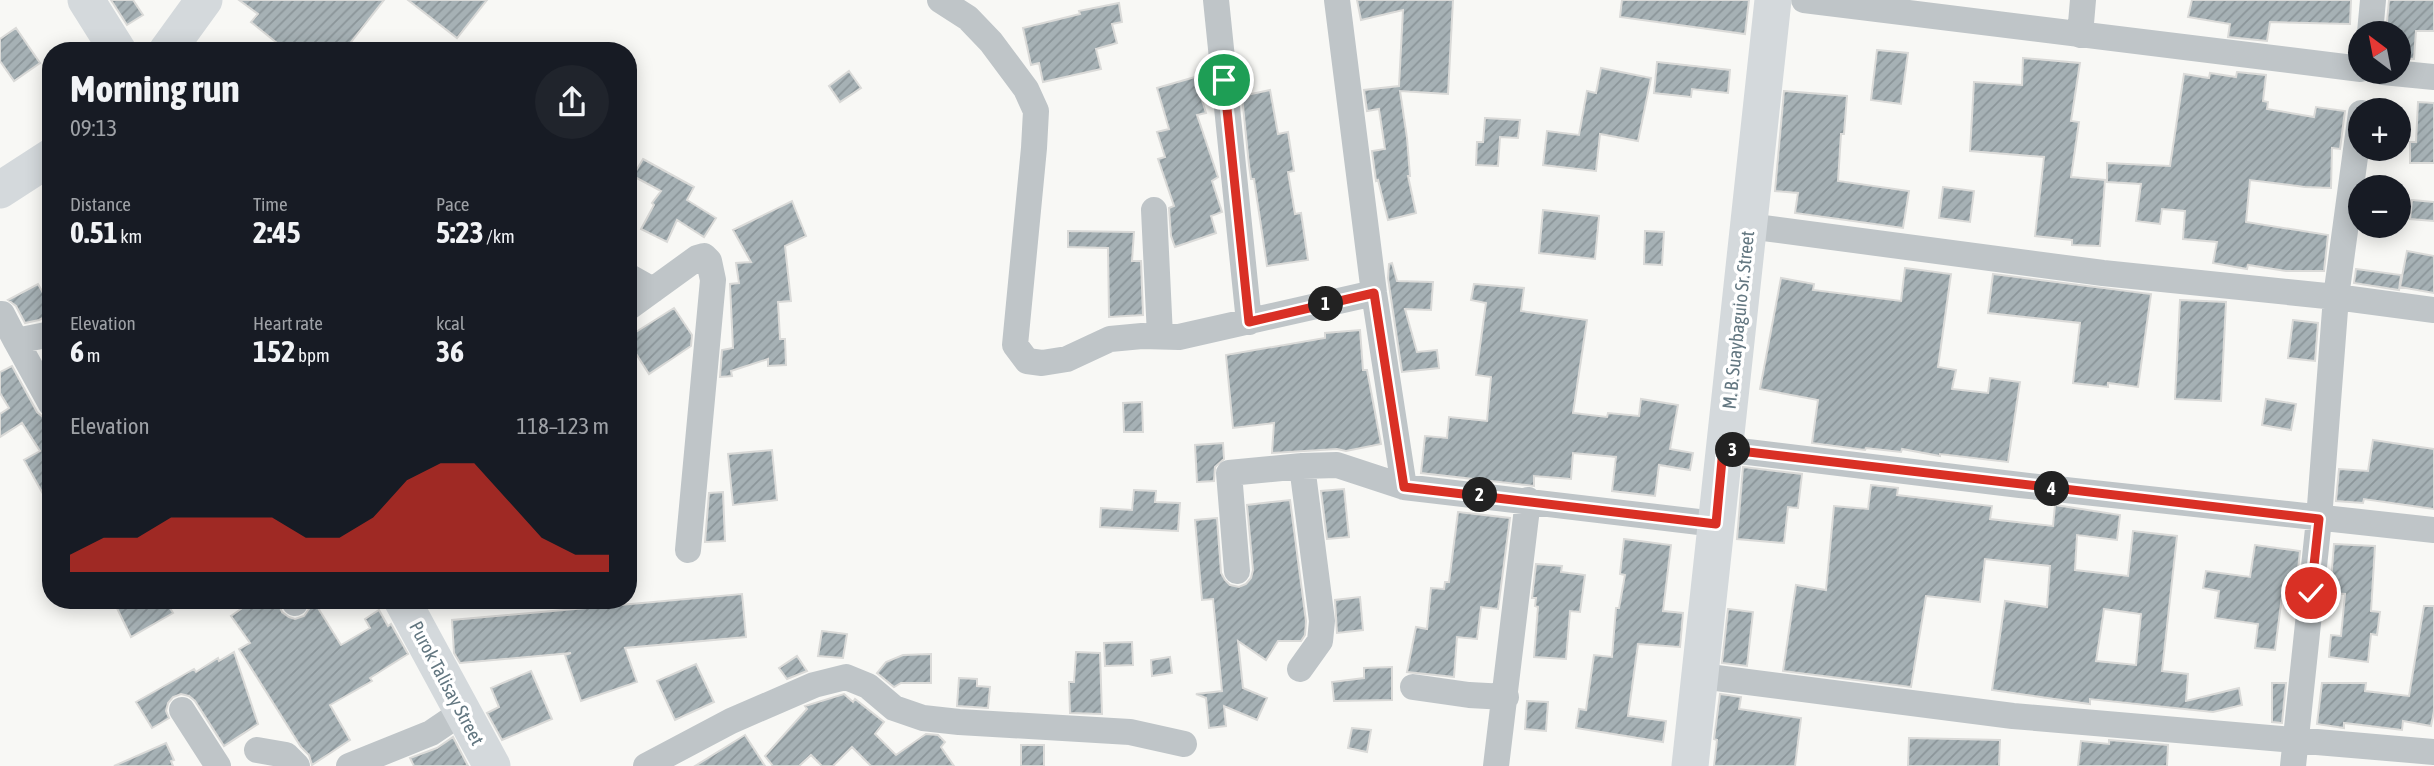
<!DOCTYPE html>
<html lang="en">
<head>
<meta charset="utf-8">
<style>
  :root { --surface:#171b24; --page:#20242c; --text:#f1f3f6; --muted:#9ea1a6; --accent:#d93025 }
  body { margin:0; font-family:"Asap Condensed",sans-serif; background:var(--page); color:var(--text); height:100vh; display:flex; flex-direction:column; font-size:26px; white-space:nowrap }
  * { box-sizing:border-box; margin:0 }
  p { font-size:23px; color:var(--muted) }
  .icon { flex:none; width:38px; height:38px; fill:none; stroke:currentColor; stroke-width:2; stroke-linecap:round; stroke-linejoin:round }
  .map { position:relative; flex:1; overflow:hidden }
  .drawer { position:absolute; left:42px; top:42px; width:595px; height:567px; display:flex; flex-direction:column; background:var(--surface); border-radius:28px; box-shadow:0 4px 18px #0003 }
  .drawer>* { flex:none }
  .needle { width:46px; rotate:328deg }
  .controls { position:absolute; left:2348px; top:21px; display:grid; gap:14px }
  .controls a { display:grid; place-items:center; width:63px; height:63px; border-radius:50%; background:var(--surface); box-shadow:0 4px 18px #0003; font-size:35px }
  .pin { position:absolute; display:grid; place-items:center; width:60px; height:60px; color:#fff; margin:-30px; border:4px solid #fff; border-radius:50%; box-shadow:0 2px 7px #0007 }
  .km { position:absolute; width:35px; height:35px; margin:-18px; border-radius:50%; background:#222; color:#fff; font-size:19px; line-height:35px; text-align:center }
  .round { display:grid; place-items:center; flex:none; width:74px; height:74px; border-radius:37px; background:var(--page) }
  .headline { display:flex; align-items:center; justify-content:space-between; height:119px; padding:0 28px }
  h1 { font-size:38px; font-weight:700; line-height:52px }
  .metrics { display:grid; grid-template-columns:repeat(3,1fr); gap:10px; height:119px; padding:7px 28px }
  .metrics div { display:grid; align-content:center }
  .metrics b { font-size:30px; font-weight:700 }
  .metrics small { font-size:19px; font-weight:400 }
  .metrics p { font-size:19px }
  .chart { height:196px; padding:14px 28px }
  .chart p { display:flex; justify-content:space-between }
  .chart svg { width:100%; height:126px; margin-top:7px; fill:var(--accent); opacity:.7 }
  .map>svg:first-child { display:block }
  .building { fill:url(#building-hatch); stroke:#dadad8; stroke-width:2; fill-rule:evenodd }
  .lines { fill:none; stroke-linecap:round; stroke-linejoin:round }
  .street { stroke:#bfc5c8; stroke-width:26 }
  .secondary { stroke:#d4d9dc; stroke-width:37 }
  .route-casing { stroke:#fff; stroke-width:14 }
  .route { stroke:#d93025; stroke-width:9 }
  .labels { text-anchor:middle; stroke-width:7; stroke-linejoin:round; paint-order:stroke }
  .street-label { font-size:19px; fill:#637781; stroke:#fff }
</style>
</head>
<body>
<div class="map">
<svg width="2434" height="766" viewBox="0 0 2434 766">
  <defs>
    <pattern id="building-hatch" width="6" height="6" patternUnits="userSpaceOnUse" patternTransform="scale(1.75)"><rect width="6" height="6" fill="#a6b1b5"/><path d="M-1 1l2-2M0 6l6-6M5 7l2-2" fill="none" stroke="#8b9599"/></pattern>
  </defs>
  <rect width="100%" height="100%" fill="#f8f8f5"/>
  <path class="building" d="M111 0H133L143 15 127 25Z
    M239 0H384L344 51H287L251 22 258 14Z
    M408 0H487L457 38Z
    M1357 0H1453L1448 94 1400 91 1407 138 1410 176H1408L1416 213 1388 220 1378 180 1376 181 1372 151 1385 149 1379 109 1367 111 1364 90 1399 86 1403 10 1361 20Z
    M1622 0H1749L1745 34 1620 17Z
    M2192 0H2351L2350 24 2270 22 2267 41 2228 37 2230 24 2188 17Z
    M2389 0H2434V31H2416L2414 59 2399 58V33H2386Z
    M1119 3 1122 22 1112 24 1117 43 1096 49 1101 69 1043 82 1039 63 1031 65 1023 28 1080 14 1079 11Z
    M16 28 40 63 14 81 0 61V39Z
    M1877 50 1908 53 1901 104 1871 100Z
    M2023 58 2080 63 2071 121 2079 122 2071 177 2105 180 2100 246 2072 245V240L2035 236 2044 157 1970 151 1974 82 2022 85Z
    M1657 62 1730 70 1728 93 1692 89 1691 97 1654 93Z
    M1601 68 1651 78 1638 141 1600 134 1596 171 1543 165 1547 131 1579 135 1587 91 1596 93Z
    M849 71 861 88 840 102 829 86Z
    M2237 72 2266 75 2263 101 2268 102 2267 109 2314 117 2316 107 2345 111 2340 149 2332 148 2331 188 2305 187 2250 180 2246 222 2328 235 2324 271H2286L2248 265 2247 269 2213 263 2217 242 2183 239 2185 211 2162 209 2160 224 2136 221 2141 184 2107 182V163L2170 166 2184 74 2209 78 2210 73 2236 77Z
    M1195 77 1206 113 1197 115 1218 177 1212 181 1222 212 1211 216 1216 233 1175 247 1171 236 1169 208 1174 206 1158 159 1165 157 1157 132 1169 129 1157 88Z
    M1270 90 1278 134 1288 132 1294 171 1288 172 1295 214 1301 213 1308 260 1267 266 1254 179H1251L1249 165 1242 96Z
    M1784 91 1847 96 1844 134H1841L1838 181 1909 191 1903 228 1795 213 1798 193 1775 191Z
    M2418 102 2434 103V163H2410V142H2416Z
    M1485 118 1520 120 1518 138 1500 137 1498 166 1476 165 1477 142H1483Z
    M643 159 694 187 687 200 716 218 704 237 677 220 667 242 641 229 654 205 652 203 661 191 633 176Z
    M1943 187 1974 191 1970 222 1939 218Z
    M2412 200 2434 202V221L2410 219Z
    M792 201 806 236 785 246 791 301 778 302 780 339H785L786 365 768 366V359L731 371 732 376 720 377 722 350 733 348 730 284 739 283 736 263 751 262 733 230Z
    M1543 210 1599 216 1595 259 1539 253Z
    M1068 231 1134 232 1132 261H1141L1143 315 1109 317 1108 248 1068 247Z
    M1645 231 1664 232 1662 265 1644 264Z
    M2407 251 2434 256V293L2400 287Z
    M1392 263 1397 281 1433 282 1431 310 1405 309 1417 352 1437 350 1439 368 1402 372 1388 278 1389 264Z
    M1905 268 1951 274 1938 367 1956 370 1952 389 1988 393 1990 378 2020 382 2008 462 1940 454V456L1902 449 1901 452 1866 448 1865 450 1812 443 1818 400 1760 389 1781 278 1814 284 1813 290 1901 301Z
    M2356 269 2401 275 2399 290 2354 283Z
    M1993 274 2151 294 2138 387 2108 383V387L2073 383 2080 323 1988 313Z
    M38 284 51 307V314L39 320 25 323 16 306 8 300Z
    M1474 284 1524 288 1521 311 1587 320 1573 413 1607 417 1608 413 1639 416 1641 399 1678 405 1670 449 1693 453 1690 470 1659 465 1655 496 1612 491 1616 457 1573 453 1571 479 1534 476V486L1421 473 1425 436 1447 438 1449 417 1487 421 1491 377 1476 375 1486 303 1471 300Z
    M2180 300 2226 302 2221 401 2175 399Z
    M674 308 692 335 691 346 649 374 628 341V337Z
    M2293 320 2318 323 2315 361 2288 358Z
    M1360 330 1363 370H1367L1381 444 1346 451 1337 449 1272 453 1274 423 1233 428 1226 355 1325 338V333Z
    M12 366 37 412 44 418 51 420V508L24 460 40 451 22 423 0 437V414L9 408 0 393V372Z
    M2266 399 2296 404 2291 430 2262 425Z
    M1142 402 1143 432H1124L1123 403Z
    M2373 440 2434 449V509L2364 499 2363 503 2336 501 2339 469 2368 471Z
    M1223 443 1224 459 1215 467 1214 481 1197 482 1195 445Z
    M772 450 777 500 733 505 728 454Z
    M1743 467 1802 474 1798 508 1788 507 1784 543 1737 539Z
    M1871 485 1898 488 1897 495 1992 506 1990 519 2053 526 2055 505 2120 515 2117 540 2077 535 2075 570 2128 576 2133 531 2177 536 2162 671 2188 674 2186 701 2239 688 2242 705 2213 712 2090 699V704L1992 690 2005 601 2047 607 2050 566 1985 559 1980 602 1926 596 1911 687 1783 671 1796 585 1826 590 1834 506 1868 509ZM2104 609 2141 614 2136 665 2096 661Z
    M1344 489 1349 537 1327 539 1321 491Z
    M1134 490 1156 491 1155 502 1180 503 1178 531 1100 527 1101 508 1132 510Z
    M723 492 725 541 705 542 709 493Z
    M1290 500 1306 621 1305 635 1301 641H1278L1266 660 1238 641 1243 688 1267 698 1257 720 1224 706 1226 726 1209 728 1206 698 1196 694 1222 691 1213 599 1202 600 1195 520 1217 518 1221 573 1225 580 1230 585 1239 587 1246 584 1251 578 1253 570 1247 505Z
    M1458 512 1510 518 1498 609 1481 607 1477 639 1457 637 1454 677 1407 672 1416 627 1427 629 1431 588 1444 589 1445 582H1449Z
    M1624 539 1671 545 1663 611 1683 613 1680 647 1638 644 1628 716 1666 721 1663 742 1576 728 1579 709 1586 710 1594 655 1612 657 1616 608H1619L1625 575 1620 574Z
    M2334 544 2375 546 2371 611 2380 612 2377 635 2371 634 2368 662 2329 657 2331 635 2341 636 2345 594 2330 593Z
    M2255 545 2300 551 2295 597 2282 596 2275 650 2255 648 2258 624 2215 618 2219 591 2203 588 2206 571 2250 577Z
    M1536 564 1562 566 1561 572 1585 575 1580 612 1570 611 1566 659 1534 657 1538 607 1535 606 1536 598H1532Z
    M742 594 746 637 625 648 637 682 581 701 565 655 571 653 460 663 454 653 452 620Z
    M1360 597 1363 630 1337 633 1335 600Z
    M113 600H165L173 613 131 637Z
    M254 600H277L282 612 289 617 295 619 304 616 309 609 310 600H313L341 645 370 628 365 619 379 610 388 626 391 624 408 654 370 678 372 681 330 705 350 740 312 765 309 755 301 747 239 649 250 643 231 616Z
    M2424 606H2434V711L2431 726 2403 721 2402 730 2344 723V728L2317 724 2322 683H2366L2365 691 2409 696Z
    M1728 609 1753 612 1747 666 1722 663Z
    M822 631 847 634 843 658 818 656Z
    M1132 642 1133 665 1105 666 1104 643Z
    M234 652 258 724 224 746 195 701 189 696 181 694 173 697 168 703 166 711 169 718 152 728 136 702 194 669 196 672 218 658 219 661Z
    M1076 652 1100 653 1102 714 1070 713 1069 682H1074Z
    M931 654V683H901L894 687 877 673 886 662 903 655Z
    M797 656 807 671 787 679 779 668Z
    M1170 657 1172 673 1152 676 1151 660Z
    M696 664 714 702 675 720 657 681Z
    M1392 667V700L1334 701 1332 682 1364 678V668Z
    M531 671 552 719 502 740 487 713 499 707 491 688Z
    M959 678 977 679V686L990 687 988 708 957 706Z
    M2272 683H2286L2282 723 2272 722Z
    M844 694 853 702 855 699 884 722 875 734 896 755 926 734 938 735 945 742 941 747 954 766H871L852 747 833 766H822L811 755 799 766H773L765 756 807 709 805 706Z
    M1720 694 1741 697 1739 709 1801 718 1795 766H1714L1717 740 1714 739Z
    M1527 701 1548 702 1546 731 1525 729Z
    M1352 728 1371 730 1367 752 1348 748Z
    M745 735 765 766H695Z
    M453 737 468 766H414L410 758 437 748Z
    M1909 738 2000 740 1999 766H1908Z
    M2109 740 2168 745 2167 766H2078L2081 741 2109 744Z
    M166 743 174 760 171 761 173 766H114Z
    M1021 745H1044V766H1021Z"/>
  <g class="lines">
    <path class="street" d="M940 0 968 18 991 42 1026 89 1036 111 1034 148 1015 345 1027 361 1042 363 1067 359 1110 339 1142 336 1179 337 1374 293
      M1216 0 1249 322
      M1337 0 1374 293 1404 487
      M1804 0 2361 69
      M2370 33 2373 0
      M2080 35 2083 0
      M2383 72 2434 77
      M1154 210 1160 336
      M1748 226 2103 273 2336 297 2434 310
      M628 276 653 290
      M628 308 697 258 704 256 709 261 713 280 688 550
      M2 314 16 341 51 334
      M16 341 51 404
      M1723 449 2020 485 2434 530
      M1237 571 1229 473 1302 466 1337 465 1404 487 1716 524
      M293 600 295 603
      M1300 669 1320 641 1322 621 1302 466
      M1701 676 2013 716 2434 752
      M1413 687 1469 695 1506 697
      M182 710 218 766
      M257 750 286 755 297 766
      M349 766 431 733 462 712
      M646 766 731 721 814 685 846 677 868 686 894 708 923 718 959 722 1130 732 1184 744
      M1496 766 1528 500
      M2293 766 2319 519 2336 297 2361 113"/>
    <path class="secondary" d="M86 0 118 51
      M167 51 204 0
      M0 190 51 157
      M402 600 492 766
      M1690 766 1773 0"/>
  </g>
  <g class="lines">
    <defs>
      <path id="route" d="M1224 80 1249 322 1374 293 1404 487 1716 524 1723 449 2319 519 2311 593"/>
    </defs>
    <use href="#route" class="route-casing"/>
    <use href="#route" class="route"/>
  </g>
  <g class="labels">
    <g class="street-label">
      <text transform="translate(1738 320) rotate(-84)" y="7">M. B. Suaybaguio Sr. Street</text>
      <text transform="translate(447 683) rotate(62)" y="7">Purok Talisay Street</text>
    </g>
  </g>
</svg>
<div class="controls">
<a><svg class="needle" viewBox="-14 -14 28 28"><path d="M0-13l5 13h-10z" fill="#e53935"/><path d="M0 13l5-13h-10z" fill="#9ea1a6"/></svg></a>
<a>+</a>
<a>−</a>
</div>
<div class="pin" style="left:1224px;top:80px;background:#1e9e55"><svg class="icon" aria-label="arrive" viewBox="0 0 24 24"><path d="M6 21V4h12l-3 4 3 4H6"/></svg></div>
<div class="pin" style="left:2311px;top:593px;background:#d93025"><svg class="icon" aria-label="check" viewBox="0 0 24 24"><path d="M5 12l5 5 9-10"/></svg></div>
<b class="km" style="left:1326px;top:304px">1</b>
<b class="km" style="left:1480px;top:495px">2</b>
<b class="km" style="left:1733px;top:450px">3</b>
<b class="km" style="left:2052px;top:489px">4</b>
<section class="drawer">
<div class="headline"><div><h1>Morning run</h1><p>09:13</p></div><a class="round"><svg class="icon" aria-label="share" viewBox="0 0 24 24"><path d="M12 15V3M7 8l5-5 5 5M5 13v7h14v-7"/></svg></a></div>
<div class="metrics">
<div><p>Distance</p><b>0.51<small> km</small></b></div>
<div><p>Time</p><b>2:45</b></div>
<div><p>Pace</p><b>5:23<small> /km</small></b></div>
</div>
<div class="metrics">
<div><p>Elevation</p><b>6<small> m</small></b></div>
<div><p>Heart rate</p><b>152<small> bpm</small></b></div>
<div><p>kcal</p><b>36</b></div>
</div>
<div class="chart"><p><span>Elevation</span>118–123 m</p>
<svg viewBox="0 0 160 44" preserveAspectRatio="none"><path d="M0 44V38L10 32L20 32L30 25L40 25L50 25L60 25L70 32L80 32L90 25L100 12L110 6L120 6L130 19L140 32L150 38L160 38V44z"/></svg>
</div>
</section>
</div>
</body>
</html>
